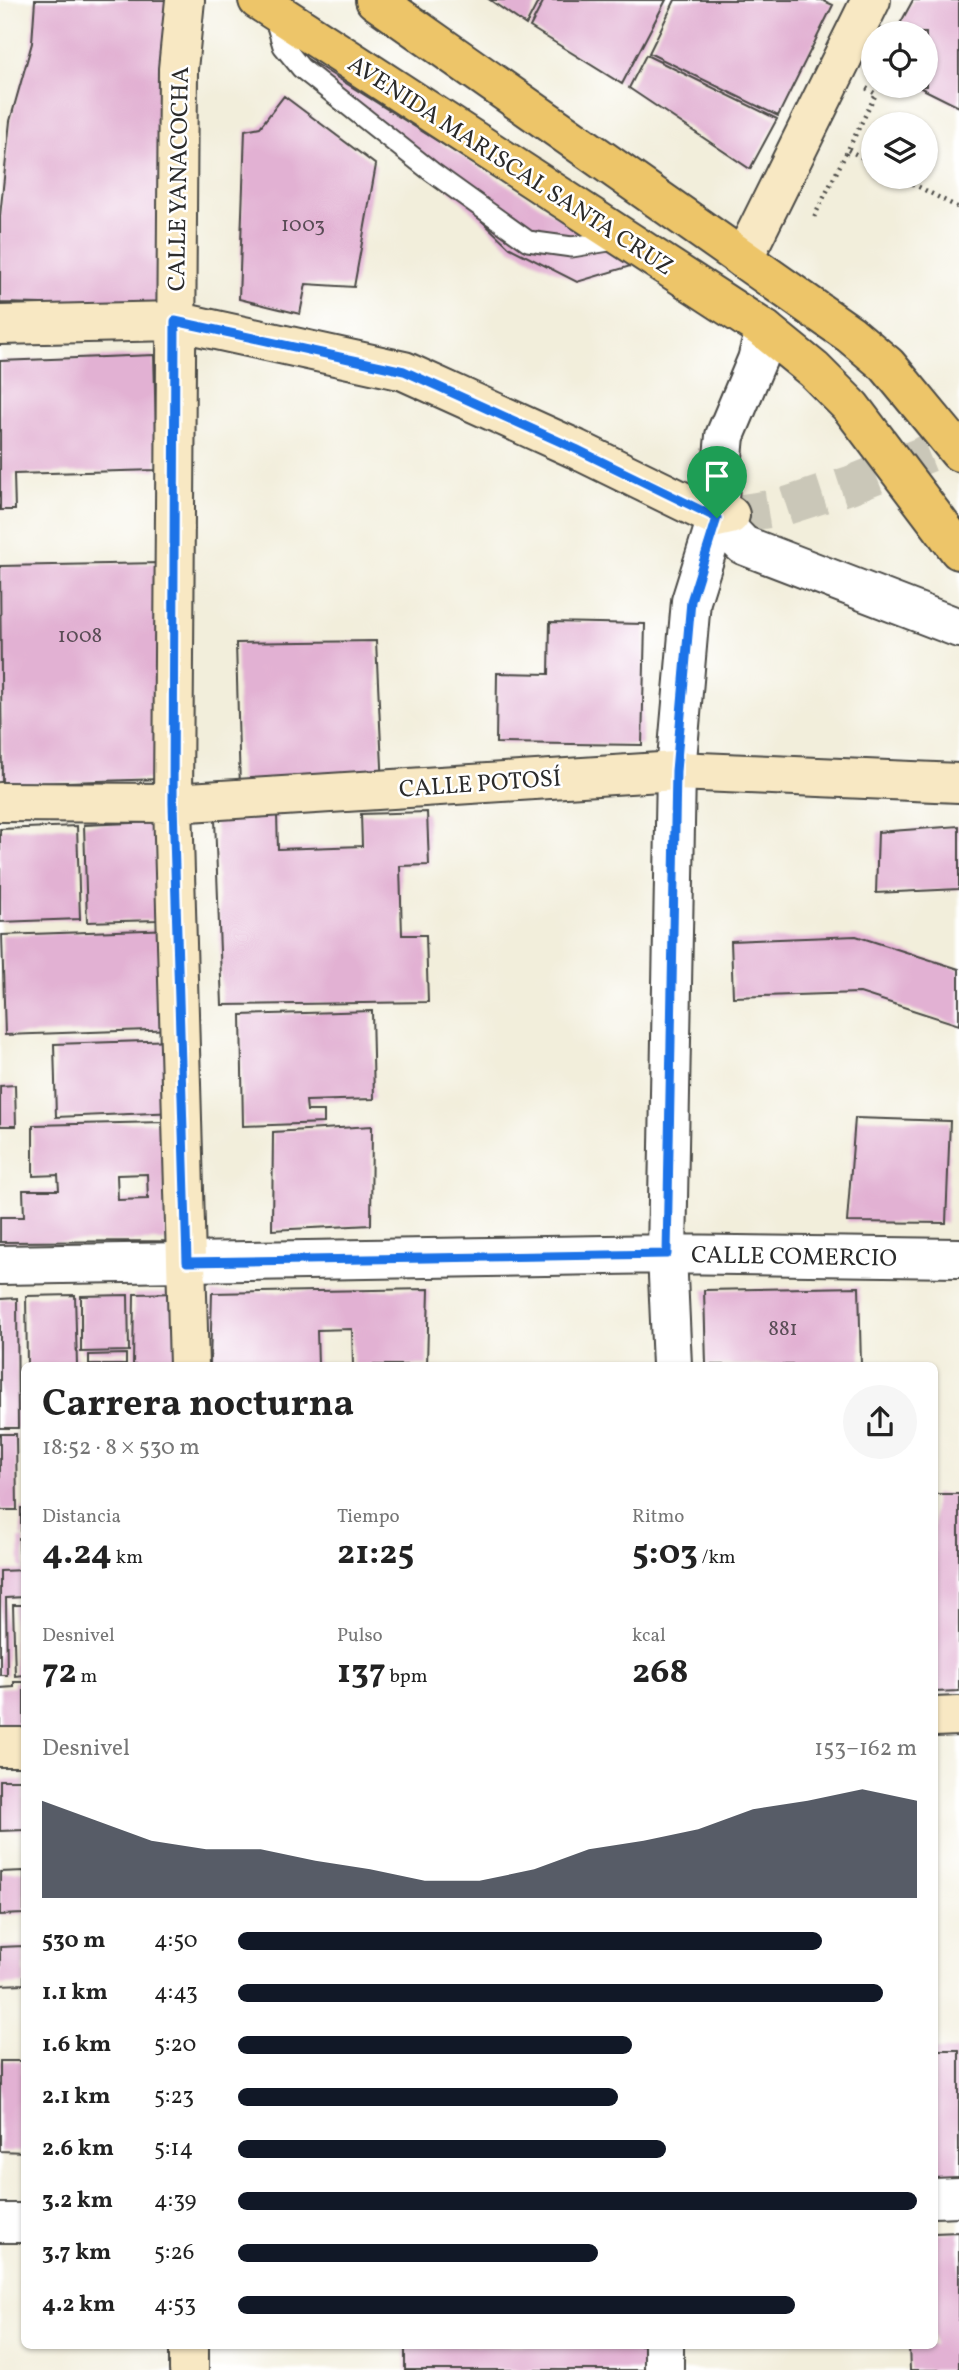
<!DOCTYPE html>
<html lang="es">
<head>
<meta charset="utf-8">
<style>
  :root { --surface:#fff; --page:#f6f6f6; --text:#222; --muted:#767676; --accent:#111827 }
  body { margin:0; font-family:Vollkorn,serif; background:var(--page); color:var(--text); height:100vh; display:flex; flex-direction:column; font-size:26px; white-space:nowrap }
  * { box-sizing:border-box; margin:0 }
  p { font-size:23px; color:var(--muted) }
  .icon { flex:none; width:38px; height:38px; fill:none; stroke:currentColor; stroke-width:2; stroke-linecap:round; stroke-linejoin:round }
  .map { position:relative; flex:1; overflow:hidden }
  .side { position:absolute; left:21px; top:1362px; width:917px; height:987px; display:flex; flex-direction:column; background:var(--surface); border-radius:10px; box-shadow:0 2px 5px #0004 }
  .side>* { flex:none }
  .controls { position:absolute; left:861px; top:21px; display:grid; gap:14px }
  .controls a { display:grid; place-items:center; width:77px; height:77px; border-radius:50%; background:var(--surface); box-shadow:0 2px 5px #0004; font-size:35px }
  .pin { position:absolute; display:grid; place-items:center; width:60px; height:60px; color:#fff; margin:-72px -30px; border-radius:50% 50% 50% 0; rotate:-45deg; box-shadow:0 0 7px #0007 }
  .pin .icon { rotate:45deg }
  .round { display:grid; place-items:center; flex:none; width:74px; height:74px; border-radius:37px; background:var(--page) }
  .summary { display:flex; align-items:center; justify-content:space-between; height:119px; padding:0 21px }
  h1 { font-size:38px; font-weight:700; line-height:52px }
  .figures { display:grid; grid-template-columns:repeat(3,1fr); gap:10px; height:119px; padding:7px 21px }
  .figures div { display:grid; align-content:center }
  .figures b { font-size:35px; font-weight:700 }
  .figures small { font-size:19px; font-weight:400 }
  .figures p { font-size:19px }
  .chart { height:196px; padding:14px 21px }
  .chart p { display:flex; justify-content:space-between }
  .chart svg { width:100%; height:126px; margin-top:7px; fill:var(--accent); opacity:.7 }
  ul { padding:0 21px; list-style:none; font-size:23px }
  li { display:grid; grid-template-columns:112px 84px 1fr; align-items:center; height:52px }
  li i { height:18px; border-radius:9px; background:var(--accent) }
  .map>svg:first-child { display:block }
  .building { fill:#e2b1d3; fill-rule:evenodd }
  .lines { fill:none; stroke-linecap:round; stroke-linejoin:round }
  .secondary-tunnel { stroke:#cac7b8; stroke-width:38; stroke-dasharray:38 19; stroke-linecap:butt }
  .lane-casing { stroke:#494845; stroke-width:23 }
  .street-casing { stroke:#494845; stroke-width:42 }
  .secondary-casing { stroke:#494845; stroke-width:42 }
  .primary-casing { stroke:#494845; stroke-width:42 }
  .path { stroke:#494845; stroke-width:4.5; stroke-dasharray:2 5; stroke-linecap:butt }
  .lane { stroke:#fff; stroke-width:19 }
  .street { stroke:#fff; stroke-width:38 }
  .secondary { stroke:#f8e8c3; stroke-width:38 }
  .primary { stroke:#edc569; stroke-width:38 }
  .route-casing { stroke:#fff; stroke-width:14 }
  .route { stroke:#1a73e8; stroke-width:9 }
  .labels { text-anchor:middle; stroke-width:5; stroke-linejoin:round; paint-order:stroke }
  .number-label { font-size:21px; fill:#594c55 }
  .street-label { font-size:24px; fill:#2b2b2b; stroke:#fff }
</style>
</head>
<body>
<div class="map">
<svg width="959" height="2370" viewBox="0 0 959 2370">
  <rect width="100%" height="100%" fill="#fff"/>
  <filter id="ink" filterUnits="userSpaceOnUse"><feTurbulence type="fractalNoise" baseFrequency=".0143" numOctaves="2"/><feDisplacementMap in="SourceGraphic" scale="14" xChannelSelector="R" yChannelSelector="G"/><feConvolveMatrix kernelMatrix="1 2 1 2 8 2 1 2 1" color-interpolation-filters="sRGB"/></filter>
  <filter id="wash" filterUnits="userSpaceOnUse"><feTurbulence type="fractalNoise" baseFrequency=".00686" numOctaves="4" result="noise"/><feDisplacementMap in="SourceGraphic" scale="28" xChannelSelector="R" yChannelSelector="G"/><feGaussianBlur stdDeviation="1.57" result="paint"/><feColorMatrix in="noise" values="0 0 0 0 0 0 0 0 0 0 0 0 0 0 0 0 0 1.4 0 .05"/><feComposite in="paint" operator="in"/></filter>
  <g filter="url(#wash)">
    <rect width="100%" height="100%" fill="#f2eedb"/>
    <g id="blocks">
      <path class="building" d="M35 0H170L166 307 0 303V216L10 121 32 43Z
        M490 0H539L526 25Z
        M544 0H666L622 84 530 27Z
        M675 0H822L833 5 778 116 649 53Z
        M913 0H959V107L917 86H926V33H895Z
        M287 46 634 265 577 282 510 248 441 182Z
        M646 55 777 119 750 169 629 88Z
        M284 96 376 165 354 287 306 284 300 314 239 299 245 130 260 127Z
        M154 355 157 470 14 474 15 510H0V361Z
        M160 563 163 779 2 784 0 566Z
        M550 622 645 624 642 745 496 743 497 673 549 674Z
        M376 641 383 787 240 789 236 643Z
        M427 812 429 865 400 866 402 935H426L428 1002 222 1005 215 819 277 815 278 849 362 846 361 814Z
        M155 822 157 920 87 922 84 825Z
        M77 826 80 919 0 922V829Z
        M959 826V889L876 893 878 832Z
        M174 929 177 1029 5 1035 2 935Z
        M856 936 959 969V1025L860 993 733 997 731 941Z
        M372 1011 374 1099 306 1101 307 1111H324V1123L243 1126 241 1015Z
        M176 1040 178 1112 56 1117 54 1044Z
        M15 1085 16 1126H0V1086Z
        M855 1118 950 1121 946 1223 847 1222Z
        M163 1122 166 1241 0 1242V1217H24L23 1190H59L58 1175 33 1176V1125ZM147 1174 148 1199 118 1200 117 1175Z
        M372 1126 371 1225 272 1230 273 1132Z
        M859 1287 861 1365H706L704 1290Z
        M429 1289 427 1365H353L352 1329 317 1330 318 1365H210L212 1293Z
        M178 1293 180 1365H133L134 1294Z
        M75 1295 77 1365H27L26 1296Z
        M128 1295 129 1351 81 1352V1296Z
        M17 1298 18 1428H0V1299Z
        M126 1354V1365H89V1355Z
        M0 1434H16L17 1510H0Z
        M934 1494H959V1691L934 1692Z
        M21 1508H24V1535H21Z
        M19 1538H24V1568H20Z
        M24 1570V1597L6 1598 7 1675H0V1571Z
        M13 1605H24V1675L15 1676Z
        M14 1682H24V1731H0V1688L14 1687Z
        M0 1780H24V1830L0 1831Z
        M24 1871V1914L0 1915V1872Z
        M24 1946V1984L0 1985V1947Z
        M934 2050H959V2188L934 2189Z
        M0 2061H21V2073H24V2152L0 2151Z
        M959 2232V2370H910L909 2345H934V2233Z
        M405 2345H652L653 2370H405Z"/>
    </g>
  </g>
  <g filter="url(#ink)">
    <use href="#blocks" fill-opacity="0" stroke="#494845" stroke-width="2"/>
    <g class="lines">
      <path class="secondary-tunnel" d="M730 515 783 507 850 485 959 441"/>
      <defs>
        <path id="lane" d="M273 13 283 46 301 68 432 172 528 241 572 247 621 239"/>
        <path id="street" d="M717 518 743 545 959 628
          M0 1265 667 1254 959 1258
          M672 1365 667 1254 676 771 691 601 717 518 725 436 757 360 765 330
          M934 2198 959 2197
          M0 2223H24
          M664 2345V2370"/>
        <path id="secondary" d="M185 0 178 69 173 803 189 1365
          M743 259 871 0
          M0 325 175 321 404 371 576 449 717 518 730 515
          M0 802 173 803 676 771 959 783
          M934 1717 959 1716
          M0 1747H24
          M189 2370V2345"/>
        <path id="primary" d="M258 0 765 330 814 370 851 407 959 550
          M375 0 850 334 887 365 959 452"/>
      </defs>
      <use href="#lane" class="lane-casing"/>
      <use href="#street" class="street-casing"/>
      <use href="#secondary" class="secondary-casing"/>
      <use href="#primary" class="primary-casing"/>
      <path class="path" d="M848 150 873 163
        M900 177 959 208
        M814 217 876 94 866 88"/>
      <use href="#lane" class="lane"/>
      <use href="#street" class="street"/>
      <use href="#secondary" class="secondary"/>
      <use href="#primary" class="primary"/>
    </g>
  </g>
  <g class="lines" filter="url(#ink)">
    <defs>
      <path id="route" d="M175 321 404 371 576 449 717 518 691 601 676 771 667 1254 187 1262 173 803Z"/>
    </defs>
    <use href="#route" class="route-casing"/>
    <use href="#route" class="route"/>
  </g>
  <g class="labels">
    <g class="number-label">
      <text x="303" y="231">1003</text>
      <text x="80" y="642">1008</text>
      <text x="783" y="1335">881</text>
    </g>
    <g class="street-label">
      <text transform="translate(511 165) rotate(33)" y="8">AVENIDA MARISCAL SANTA CRUZ</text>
      <text transform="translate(178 179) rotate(-89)" y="8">CALLE YANACOCHA</text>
      <text transform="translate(480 783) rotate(-4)" y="8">CALLE POTOSÍ</text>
      <text transform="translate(794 1256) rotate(1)" y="8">CALLE COMERCIO</text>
    </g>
  </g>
</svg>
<div class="controls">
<a><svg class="icon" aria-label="locate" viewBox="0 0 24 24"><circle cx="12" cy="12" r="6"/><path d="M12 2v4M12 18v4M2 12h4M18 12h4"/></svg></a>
<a><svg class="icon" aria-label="layers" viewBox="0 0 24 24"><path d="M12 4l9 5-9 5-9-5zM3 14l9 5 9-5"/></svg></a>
</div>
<div class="pin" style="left:717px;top:518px;background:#1e9e55"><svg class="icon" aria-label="arrive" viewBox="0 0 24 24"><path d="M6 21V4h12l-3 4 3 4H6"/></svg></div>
<section class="side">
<div class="summary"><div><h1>Carrera nocturna</h1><p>18:52 · 8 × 530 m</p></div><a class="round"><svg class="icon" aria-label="share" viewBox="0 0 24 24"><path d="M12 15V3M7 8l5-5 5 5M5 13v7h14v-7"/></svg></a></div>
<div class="figures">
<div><p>Distancia</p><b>4.24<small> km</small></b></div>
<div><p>Tiempo</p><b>21:25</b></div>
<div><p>Ritmo</p><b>5:03<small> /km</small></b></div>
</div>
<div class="figures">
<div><p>Desnivel</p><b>72<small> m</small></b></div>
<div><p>Pulso</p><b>137<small> bpm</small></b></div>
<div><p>kcal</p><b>268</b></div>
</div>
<div class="chart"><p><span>Desnivel</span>153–162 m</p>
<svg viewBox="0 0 160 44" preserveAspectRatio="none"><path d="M0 44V10L10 17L20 24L30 27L40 27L50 31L60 34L70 38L80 38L90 34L100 27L110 24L120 20L130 13L140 10L150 6L160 10V44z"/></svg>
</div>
<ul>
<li><b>530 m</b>4:50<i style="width:86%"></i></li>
<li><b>1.1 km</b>4:43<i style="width:95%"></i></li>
<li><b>1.6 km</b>5:20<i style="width:58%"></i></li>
<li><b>2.1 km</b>5:23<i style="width:56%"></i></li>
<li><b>2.6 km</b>5:14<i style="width:63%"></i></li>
<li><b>3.2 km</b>4:39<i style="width:100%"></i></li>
<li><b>3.7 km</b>5:26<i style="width:53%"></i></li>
<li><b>4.2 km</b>4:53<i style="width:82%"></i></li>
</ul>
</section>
</div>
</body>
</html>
